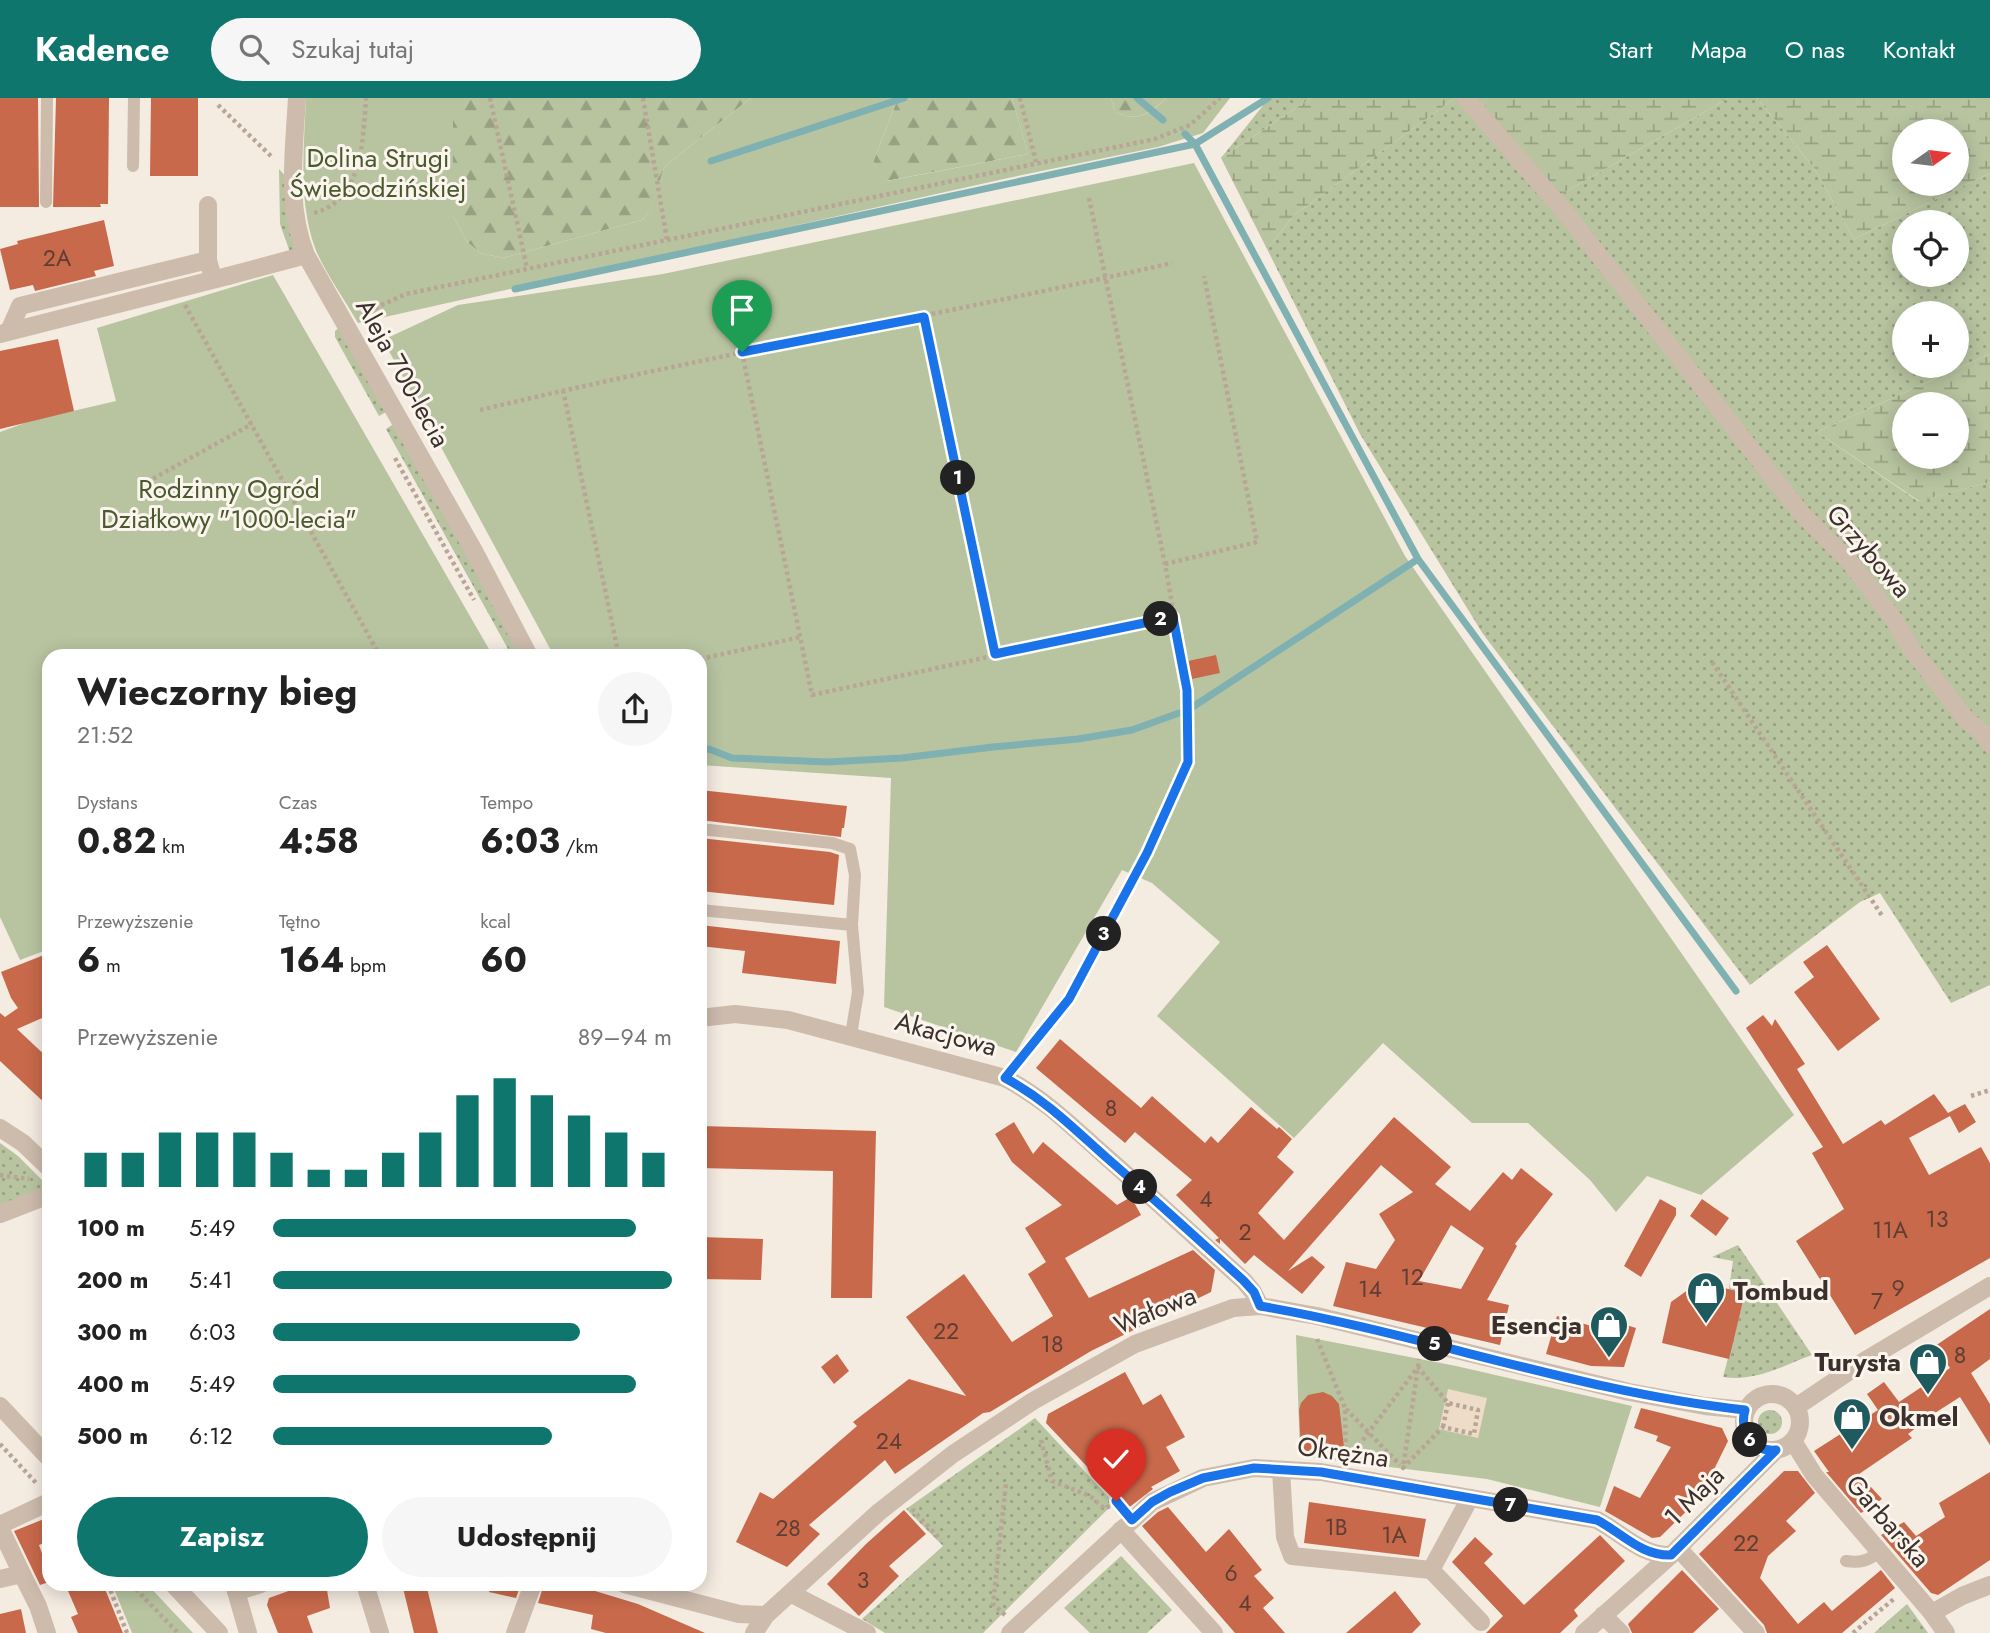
<!DOCTYPE html>
<html lang="pl">
<head>
<meta charset="utf-8">
<style>
  :root { --surface:#fff; --page:#f6f6f6; --text:#222; --muted:#767676; --accent:#0f766e }
  body { margin:0; font-family:Jost,sans-serif; background:var(--page); color:var(--text); height:100vh; display:flex; flex-direction:column; font-size:26px; white-space:nowrap }
  * { box-sizing:border-box; margin:0 }
  p { font-size:23px; color:var(--muted) }
  .icon { flex:none; width:38px; height:38px; fill:none; stroke:currentColor; stroke-width:2; stroke-linecap:round; stroke-linejoin:round }
  .map { position:relative; flex:1; overflow:hidden }
  .sheet { position:absolute; left:42px; top:551px; width:665px; height:942px; display:flex; flex-direction:column; background:var(--surface); border-radius:21px; box-shadow:0 4px 18px #0003 }
  .sheet>* { flex:none }
  .needle { width:46px; rotate:76deg }
  .tools { position:absolute; left:1892px; top:21px; display:grid; gap:14px }
  .tools a { display:grid; place-items:center; width:77px; height:77px; border-radius:50%; background:var(--surface); box-shadow:0 4px 18px #0003; font-size:35px }
  .pin { position:absolute; display:grid; place-items:center; width:60px; height:60px; color:#fff; margin:-72px -30px; border-radius:50% 50% 50% 0; rotate:-45deg; box-shadow:0 0 7px #0007 }
  .pin .icon { rotate:45deg }
  .km { position:absolute; width:35px; height:35px; margin:-18px; border-radius:50%; background:#222; color:#fff; font-size:19px; line-height:35px; text-align:center }
  .round { display:grid; place-items:center; flex:none; width:74px; height:74px; border-radius:37px; background:var(--page) }
  .summary { display:flex; align-items:center; justify-content:space-between; height:119px; padding:0 35px }
  h1 { font-size:38px; font-weight:700; line-height:52px }
  .stats { display:grid; grid-template-columns:repeat(3,1fr); gap:10px; height:119px; padding:7px 35px }
  .stats div { display:grid; align-content:center }
  .stats b { font-size:35px; font-weight:700 }
  .stats small { font-size:19px; font-weight:400 }
  .stats p { font-size:19px }
  .chart { height:196px; padding:14px 35px }
  .chart p { display:flex; justify-content:space-between }
  .chart svg { width:100%; height:126px; margin-top:7px; stroke:var(--accent); stroke-width:6 }
  .cta { display:flex; gap:14px; margin-top:auto; padding:14px 35px }
  .cta a { flex:1; height:80px; border-radius:42px; background:var(--accent); color:#fff; font-size:28px; font-weight:700; line-height:80px; text-align:center }
  .cta a+a { background:var(--page); color:var(--text) }
  ul { padding:0 35px; list-style:none; font-size:23px }
  li { display:grid; grid-template-columns:112px 84px 1fr; align-items:center; height:52px }
  li i { height:18px; border-radius:9px; background:var(--accent) }
  header { display:flex; align-items:center; gap:42px; box-sizing:border-box; height:98px; padding:0 35px; background:var(--accent); color:#fff }
  header strong { font-size:33px }
  nav { display:flex; gap:38px; margin-inline-start:auto; font-size:24px }
  .search { width:490px; height:63px; background:var(--page); display:flex; align-items:center; gap:18px; box-sizing:border-box; padding:0 24px; border-radius:38px; color:var(--muted); font-size:26px }
  .map>svg:first-child { display:block }
  .grass { fill:url(#grass-dots); fill-rule:evenodd }
  .forest { fill:url(#forest-firs) }
  .wetland { fill:url(#wetland-marsh); fill-rule:evenodd }
  .green { fill:#b8c4a0 }
  .plaza { fill:#ecdcc8 }
  .lines { fill:none; stroke-linecap:round; stroke-linejoin:round }
  .stream { stroke:#7fb0b2; stroke-width:7 }
  .building { fill:#c8694b; fill-rule:evenodd }
  .path { stroke:#b9a596; stroke-width:4.5; stroke-dasharray:3.5 3.5; stroke-linecap:butt }
  .service { stroke:#cdbbac; stroke-width:12 }
  .pedestrian { stroke:#cdbbac; stroke-width:18 }
  .minor { stroke:#cdbbac; stroke-width:18 }
  .tertiary { stroke:#cdbbac; stroke-width:18 }
  .route-casing { stroke:#fff; stroke-width:14 }
  .route { stroke:#1a73e8; stroke-width:9 }
  .labels { text-anchor:middle; stroke-width:6; stroke-linejoin:round; paint-order:stroke }
  .number-label { font-size:23px; fill:#5e3e33 }
  .park-label { font-size:26px; fill:#4a5a2e; stroke:#fbf5ee }
  .street-label { font-size:26px; fill:#3b302b; stroke:#fbf5ee }
  .poi-label { font-size:26px; font-weight:bold; fill:#3b302b; stroke:#fbf5ee; text-anchor:start }
</style>
</head>
<body>
<header>
<strong>Kadence</strong>
<div class="search"><svg class="icon" aria-label="search" viewBox="0 0 24 24"><circle cx="10" cy="10" r="6"/><path d="M15 15l6 6"/></svg>Szukaj tutaj</div>
<nav><a>Start</a><a>Mapa</a><a>O nas</a><a>Kontakt</a></nav>
</header>
<div class="map">
<svg width="1990" height="1535" viewBox="0 0 1990 1535">
  <defs>
    <pattern id="grass-dots" width="8" height="8" patternUnits="userSpaceOnUse" patternTransform="scale(1.75)"><rect width="8" height="8" fill="#b8c4a0"/><path d="M2 2h.1M6 6h.1" fill="none" stroke="#97a083" stroke-width="1.8" stroke-linecap="round"/></pattern>
    <pattern id="forest-firs" width="22" height="20" patternUnits="userSpaceOnUse" patternTransform="scale(1.75)"><rect width="22" height="20" fill="#b8c4a0"/><path d="M5 1l3.5 6h-7zM16 11l3.5 6h-7z" fill="#97a083"/></pattern>
    <pattern id="wetland-marsh" width="20" height="14" patternUnits="userSpaceOnUse" patternTransform="scale(1.75)"><rect width="20" height="14" fill="#b8c4a0"/><path d="M1 5h8M5 5V1M11 12h8M15 12V8" fill="none" stroke="#97a083"/></pattern>
  </defs>
  <rect width="100%" height="100%" fill="#f4ebe1"/>
  <path class="grass" d="M1269 0H1311L1221 60Z
    M1455 0H1462L1558 98 1729 0H1757L1814 70 1854 141 1990 75V256L1817 334 1918 403 1990 384V887L1951 905 1880 795 1860 804 1750 887 1483 536 1360 336 1267 151 1294 117ZM1904 124H1956V177H1904ZM1904 215H1956V268H1904Z
    M279 71 289 82 296 152 291 157 280 126Z
    M341 228 388 313 379 318 335 239V233Z
    M395 325 524 558H512L386 331Z
    M0 1045 18 1058 49 1089 0 1113Z
    M1738 1147 1812 1257C1782 1268 1756 1284 1723 1279L1745 1196 1729 1191 1733 1163 1712 1159Z
    M1758 1324a12 12 0 1 1 24 0a12 12 0 1 1-24 0Z
    M1035 1320 1114 1405 983 1535H885L862 1521 943 1448 906 1411Z
    M1121 1458 1172 1512 1147 1535H1090L1064 1510Z
    M1907 1506 1928 1535H1874Z"/>
  <path class="forest" d="M453 0H751L665 68C657 88 658 106 642 122L503 160 480 155 467 144 453 118Z
    M898 0H1012L1028 56 886 83 873 64Z
    M1111 0H1166C1150 15 1138 25 1115 14Z"/>
  <path class="wetland" d="M1311 0H1455L1294 117 1267 151 1221 60Z
    M1462 0H1729L1558 98Z
    M1757 0H1990V75L1854 141 1814 70ZM1904 33H1956V86H1904Z
    M1990 256V384L1919 403 1817 334ZM1904 306H1956V359H1904Z"/>
  <path class="green" d="M306 0H453V118L467 144 480 155 503 160 642 122C657 107 657 87 665 68L751 0H898L873 64 887 83 1028 56 1012 0H1111L1115 14C1138 25 1151 15 1166 0H1230L1203 35 1158 49 1008 80 358 225C345 202 325 175 315 150 298 102 304 50 306 0Z
    M1194 65 1405 458 1794 1017 1701 1097 1647 1078 1616 1114 1590 1082 1528 1025H1472L1383 945 1294 1040 1157 918 1220 844 1152 785 1122 772 1016 954 884 909 891 680 700 667V558H554L383 242 458 207 663 176Z
    M273 177 493 558H49V851L20 862 0 819V334L30 323 116 303 97 230Z
    M1296 1237 1456 1268 1632 1308 1600 1409 1487 1381 1300 1358Z
    M112 1486H147L193 1535H132Z"/>
  <path class="plaza" d="M1448 1291 1487 1300 1478 1340 1439 1331Z"/>
  <g class="lines">
    <path class="stream" d="M1137 0 1163 22
      M1185 36 1195 46 1418 461 1191 610
      M711 63 904 0
      M515 191 1195 46 1268 0
      M1418 461 1736 893
      M700 652 709 651 732 660 827 664 902 660 993 649 1078 641 1132 632 1179 615"/>
  </g>
  <path class="building" d="M0 0H38L39 109H0Z
    M56 0H109L108 106H100L101 109H53Z
    M151 0H198V78H150Z
    M104 122 114 168 94 173 96 178 35 193 33 187 10 192 0 151 18 146 17 143Z
    M58 241 74 313 0 331V253Z
    M1216 557 1220 575 1192 581 1188 563Z
    M700 692 847 708 844 730H842L841 739 700 722Z
    M700 740 830 754 839 757 834 807 700 793Z
    M700 827 840 843 836 886 742 875 745 853 700 848Z
    M1827 847 1880 921 1838 953 1794 894 1814 879 1803 864Z
    M49 855V917L17 931 49 961V1009L0 963V915L5 919 18 910 11 900 1 874Z
    M1763 917 1772 928 1775 921 1805 966 1797 971 1843 1046 1881 1022 1885 1027 1934 996 1948 1015 1965 1006 1976 1024 1959 1035 1950 1018 1909 1040 1929 1077 1981 1049 1990 1065V1160L1855 1237 1796 1143 1844 1111 1812 1055 1823 1049 1746 930Z
    M1060 941 1141 1010 1152 998 1205 1045 1211 1038 1218 1045 1251 1009 1277 1031 1279 1029 1292 1041 1277 1059 1294 1074 1258 1115 1284 1142 1394 1019 1451 1069 1435 1086 1470 1113 1503 1074 1512 1082 1521 1070 1553 1096 1515 1146 1517 1148 1487 1202 1509 1207 1500 1247 1333 1208 1346 1164 1376 1171 1395 1142 1379 1116 1413 1094 1381 1067 1288 1173 1312 1158 1325 1169 1302 1196 1254 1157 1245 1166 1220 1141V1146L1215 1142 1219 1140 1176 1097 1192 1082 1135 1034 1125 1045 1036 970ZM1451 1127 1484 1150 1461 1191 1419 1183Z
    M1014 1024 1033 1056 1043 1044 1117 1107 1131 1099 1141 1117 1065 1160 1089 1200 1193 1152 1215 1172 1211 1194 1091 1253 990 1314 983 1315 895 1376 885 1362 809 1427 820 1436 787 1469 736 1444 760 1394 773 1401 857 1328 853 1324 909 1281 966 1298 906 1219 964 1176 1012 1244 1053 1218 1028 1176 1046 1164 1025 1130 1062 1107 1012 1064 995 1036Z
    M700 1028 876 1033 872 1200H831L833 1073 700 1070Z
    M1660 1101 1676 1110V1117L1641 1179 1624 1168Z
    M1702 1101 1729 1120 1716 1138 1690 1118Z
    M700 1139 763 1141 761 1182 700 1181Z
    M1699 1184 1745 1195 1729 1261 1662 1245 1671 1204Z
    M1990 1211V1261L1971 1275 1990 1306V1347L1960 1299 1916 1327 1917 1329 1908 1336 1912 1340 1859 1376 1882 1401 1861 1415 1826 1374H1829L1814 1353 1878 1312 1867 1296 1884 1284 1899 1304 1950 1270 1935 1248Z
    M1557 1218 1605 1232 1610 1222 1636 1230 1624 1269 1591 1268 1546 1256Z
    M837 1256 849 1273 834 1286 821 1269Z
    M1125 1274 1143 1307 1161 1296 1185 1339 1166 1349 1180 1373 1151 1389 1153 1391 1127 1411 1046 1325 1048 1316Z
    M1323 1294 1332 1298 1339 1306 1344 1349 1301 1354 1299 1312 1301 1305 1308 1297Z
    M1641 1310 1722 1330 1728 1343 1700 1400 1660 1439 1652 1440 1605 1413 1614 1388 1640 1400 1671 1349 1656 1343 1658 1338 1634 1330Z
    M1784 1373H1798L1815 1395 1786 1423 1796 1433 1768 1458 1760 1480 1798 1526 1824 1504 1832 1513 1881 1472 1895 1490 1842 1535H1767L1764 1527 1699 1456Z
    M1990 1374V1462L1938 1497 1931 1495 1881 1437 1904 1424 1916 1438 1945 1419 1939 1405Z
    M1309 1404 1426 1421 1419 1459 1304 1445Z
    M1168 1409 1206 1454 1229 1431 1262 1472 1254 1478 1274 1500 1263 1510 1285 1535H1235L1142 1428 1158 1414Z
    M904 1412 926 1436 889 1468 899 1478 859 1518 827 1486 866 1446Z
    M49 1419V1443L39 1447 49 1475V1484L40 1487 14 1433Z
    M1600 1437 1625 1463 1574 1512 1578 1518 1560 1535H1486L1503 1518 1452 1464 1475 1439 1493 1456 1484 1465 1524 1507Z
    M1682 1472 1719 1511 1693 1535H1632L1628 1526Z
    M65 1486H103L123 1535H78L71 1519 78 1516Z
    M308 1486H326L330 1510 307 1518 313 1535H278L267 1507 269 1500Z
    M402 1486H426L438 1535H414Z
    M490 1486H521L516 1500 489 1494Z
    M544 1486H572L638 1506 705 1535H606L591 1531 593 1517 538 1505Z
    M1395 1493 1421 1526 1412 1535H1346Z
    M21 1511 26 1535H0V1516Z"/>
  <g class="lines">
    <path class="path" d="M490 0 527 170
      M643 0 667 142
      M1020 0 1036 64
      M218 7 273 60
      M1089 100 1165 466 1187 592 1188 664 1147 755 1103 838
      M314 115C363 102 363 41 366 0
      M185 207 380 558
      M362 216 406 196 1155 41 1190 27 1220 0
      M924 219 995 556
      M742 254 812 597 1173 519
      M563 292 619 558
      M480 312C710 257 942 217 1172 165
      M395 360 474 502
      M147 384 252 326
      M1165 466 1257 444 1204 178
      M700 561 801 539
      M1712 564 1883 819
      M1971 998 1990 992
      M0 1077 29 1081
      M1317 1241 1345 1310 1346 1361
      M1346 1311 1400 1367
      M1443 1329 1448 1305
      M1041 1342 1052 1383 1090 1398 1105 1411 1116 1403 1121 1409
      M0 1346 38 1387
      M1350 1359 1418 1269 1448 1305 1478 1312 1474 1336 1443 1329 1403 1370 1418 1269 1419 1261
      M912 1411 941 1442
      M108 1486 127 1535
      M131 1486 178 1535
      M1005 1517 993 1506 1006 1385
      M1853 1535 1895 1500"/>
    <path class="service" d="M133 68 134 0
      M46 104 47 0
      M700 731 832 745 850 751 855 777 852 827 858 894 851 937
      M700 812 852 827
      M1005 980 1069 901 1096 852
      M1846 1463C1860 1465 1868 1463 1879 1454"/>
    <path class="pedestrian" d="M297 0C294 53 286 107 306 157L474 453 529 558
      M1466 0 1568 118 1801 415 1849 463 1892 519 1912 552 1966 621 1983 635 1990 646
      M228 178 306 157
      M0 1116 49 1097
      M1603 1517 1621 1535
      M1584 1535 1671 1457"/>
    <path class="minor" d="M208 107V162L211 173
      M9 233 20 208 208 162
      M0 236 228 178
      M1793 1343 1814 1377 1932 1515 1946 1535
      M1281 1372 1285 1439 1292 1458 1431 1472 1470 1400
      M0 1427 49 1404
      M0 1430 22 1476
      M1121 1432 1214 1535
      M1678 1450 1756 1535
      M1431 1472 1481 1524
      M0 1481 22 1476 38 1508 47 1535
      M365 1486 380 1535
      M1932 1515 1962 1498 1990 1487
      M515 1535 533 1486"/>
    <path class="tertiary" d="M700 920 735 916 788 922 1005 980C1045 1001 1070 1027 1103 1056 1151 1098 1197 1141 1244 1183L1253 1194 1260 1208
      M0 1030 23 1045 49 1070
      M1744 1324a28 28 0 1 1 56 0a28 28 0 1 1-56 0Z
      M0 1308 49 1360
      M1796 1309 1866 1262 1990 1188
      M173 1486 219 1535
      M234 1486 248 1535
      M624 1486 739 1516 766 1517
      M236 1494 261 1486
      M792 1496 867 1535
      M754 1535 766 1517 879 1414 953 1356 1033 1303 1135 1246 1233 1210 1260 1208 1317 1218 1629 1294 1705 1308 1745 1312
      M1010 1535 1152 1404 1203 1380 1254 1370 1321 1374 1597 1422C1622 1435 1641 1458 1671 1457L1776 1352"/>
  </g>
  <g class="lines">
    <defs>
      <path id="route" d="M742 254 924 219 995 556 1173 519 1187 592 1188 664 1147 755 1069 901 1005 980C1046 1002 1073 1030 1107 1060 1153 1100 1199 1142 1244 1183L1254 1194 1260 1208C1423 1236 1580 1294 1745 1312 1739 1334 1753 1354 1776 1352L1671 1457C1641 1458 1622 1435 1597 1422L1321 1374 1254 1370 1203 1380 1170 1394 1152 1404 1132 1422 1116 1403"/>
    </defs>
    <use href="#route" class="route-casing"/>
    <use href="#route" class="route"/>
  </g>
  <defs>
    <symbol id="shop-pin" viewBox="-11 -11 22 30"><path d="M0 17L-7.5 6A9.5 9.5 0 1 1 7.5 6Z" fill="#1f5a5e" stroke="#fbf5ee"/><path d="M-5-2.5h2.3a2.7 3.5 0 0 1 5.4 0H5L5.5 6h-11ZM-1.5-2.5h3a1.5 2.3 0 0 0-3 0Z" fill="#fff"/></symbol>
  </defs>
  <g fill-rule="evenodd">
    <use href="#shop-pin" x="1684" y="1171" width="44" height="60"/>
    <use href="#shop-pin" x="1587" y="1205" width="44" height="60"/>
    <use href="#shop-pin" x="1906" y="1242" width="44" height="60"/>
    <use href="#shop-pin" x="1830" y="1297" width="44" height="60"/>
  </g>
  <g class="labels">
    <g class="number-label">
      <text x="57" y="168">2A</text>
      <text x="1111" y="1018">8</text>
      <text x="1206" y="1109">4</text>
      <text x="1937" y="1129">13</text>
      <text x="1890" y="1140">11A</text>
      <text x="1245" y="1142">2</text>
      <text x="1412" y="1187">12</text>
      <text x="1898" y="1198">9</text>
      <text x="1370" y="1199">14</text>
      <text x="1877" y="1211">7</text>
      <text x="946" y="1241">22</text>
      <text x="1052" y="1254">18</text>
      <text x="1960" y="1265">8</text>
      <text x="889" y="1351">24</text>
      <text x="1336" y="1437">1B</text>
      <text x="788" y="1438">28</text>
      <text x="1394" y="1445">1A</text>
      <text x="1746" y="1453">22</text>
      <text x="1231" y="1483">6</text>
      <text x="863" y="1490">3</text>
      <text x="1245" y="1513">4</text>
    </g>
    <g class="park-label">
      <text x="378" y="69">Dolina Strugi<tspan x="378" dy="30">Świebodzińskiej</tspan></text>
      <text x="229" y="400">Rodzinny Ogród<tspan x="229" dy="30">Działkowy "1000-lecia"</tspan></text>
    </g>
    <g class="street-label">
      <text transform="translate(403 275) rotate(61)" y="9">Aleja 700-lecia</text>
      <text transform="translate(1869 453) rotate(49)" y="9">Grzybowa</text>
      <text transform="translate(946 936) rotate(15)" y="9">Akacjowa</text>
      <text transform="translate(1155 1212) rotate(-22)" y="9">Wałowa</text>
      <text transform="translate(1343 1354) rotate(8)" y="9">Okrężna</text>
      <text transform="translate(1694 1398) rotate(-45)" y="9">1 Maja</text>
      <text transform="translate(1888 1423) rotate(49)" y="9">Garbarska</text>
    </g>
    <g class="poi-label">
      <text x="1733" y="1202">Tombud</text>
      <text x="1582" y="1236" text-anchor="end">Esencja</text>
      <text x="1901" y="1273" text-anchor="end">Turysta</text>
      <text x="1879" y="1328">Okmel</text>
    </g>
  </g>
</svg>
<div class="tools">
<a><svg class="needle" viewBox="-14 -14 28 28"><path d="M0-13l5 13h-10z" fill="#e53935"/><path d="M0 13l5-13h-10z" fill="#767676"/></svg></a>
<a><svg class="icon" aria-label="locate" viewBox="0 0 24 24"><circle cx="12" cy="12" r="6"/><path d="M12 2v4M12 18v4M2 12h4M18 12h4"/></svg></a>
<a>+</a>
<a>−</a>
</div>
<div class="pin" style="left:742px;top:254px;background:#1e9e55"><svg class="icon" aria-label="arrive" viewBox="0 0 24 24"><path d="M6 21V4h12l-3 4 3 4H6"/></svg></div>
<div class="pin" style="left:1116px;top:1403px;background:#d93025"><svg class="icon" aria-label="check" viewBox="0 0 24 24"><path d="M5 12l5 5 9-10"/></svg></div>
<b class="km" style="left:958px;top:380px">1</b>
<b class="km" style="left:1161px;top:521px">2</b>
<b class="km" style="left:1104px;top:836px">3</b>
<b class="km" style="left:1140px;top:1089px">4</b>
<b class="km" style="left:1435px;top:1246px">5</b>
<b class="km" style="left:1750px;top:1342px">6</b>
<b class="km" style="left:1511px;top:1407px">7</b>
<section class="sheet">
<div class="summary"><div><h1>Wieczorny bieg</h1><p>21:52</p></div><a class="round"><svg class="icon" aria-label="share" viewBox="0 0 24 24"><path d="M12 15V3M7 8l5-5 5 5M5 13v7h14v-7"/></svg></a></div>
<div class="stats">
<div><p>Dystans</p><b>0.82<small> km</small></b></div>
<div><p>Czas</p><b>4:58</b></div>
<div><p>Tempo</p><b>6:03<small> /km</small></b></div>
</div>
<div class="stats">
<div><p>Przewyższenie</p><b>6<small> m</small></b></div>
<div><p>Tętno</p><b>164<small> bpm</small></b></div>
<div><p>kcal</p><b>60</b></div>
</div>
<div class="chart"><p><span>Przewyższenie</span>89–94 m</p>
<svg viewBox="0 0 160 44" preserveAspectRatio="none"><path d="M5 44V32M15 44V32M25 44V25M35 44V25M45 44V25M55 44V32M65 44V38M75 44V38M85 44V32M95 44V25M105 44V12M115 44V6M125 44V12M135 44V19M145 44V25M155 44V32"/></svg>
</div>
<ul>
<li><b>100 m</b>5:49<i style="width:91%"></i></li>
<li><b>200 m</b>5:41<i style="width:100%"></i></li>
<li><b>300 m</b>6:03<i style="width:77%"></i></li>
<li><b>400 m</b>5:49<i style="width:91%"></i></li>
<li><b>500 m</b>6:12<i style="width:70%"></i></li>
</ul>
<div class="cta"><a>Zapisz</a><a>Udostępnij</a></div>
</section>
</div>
</body>
</html>
